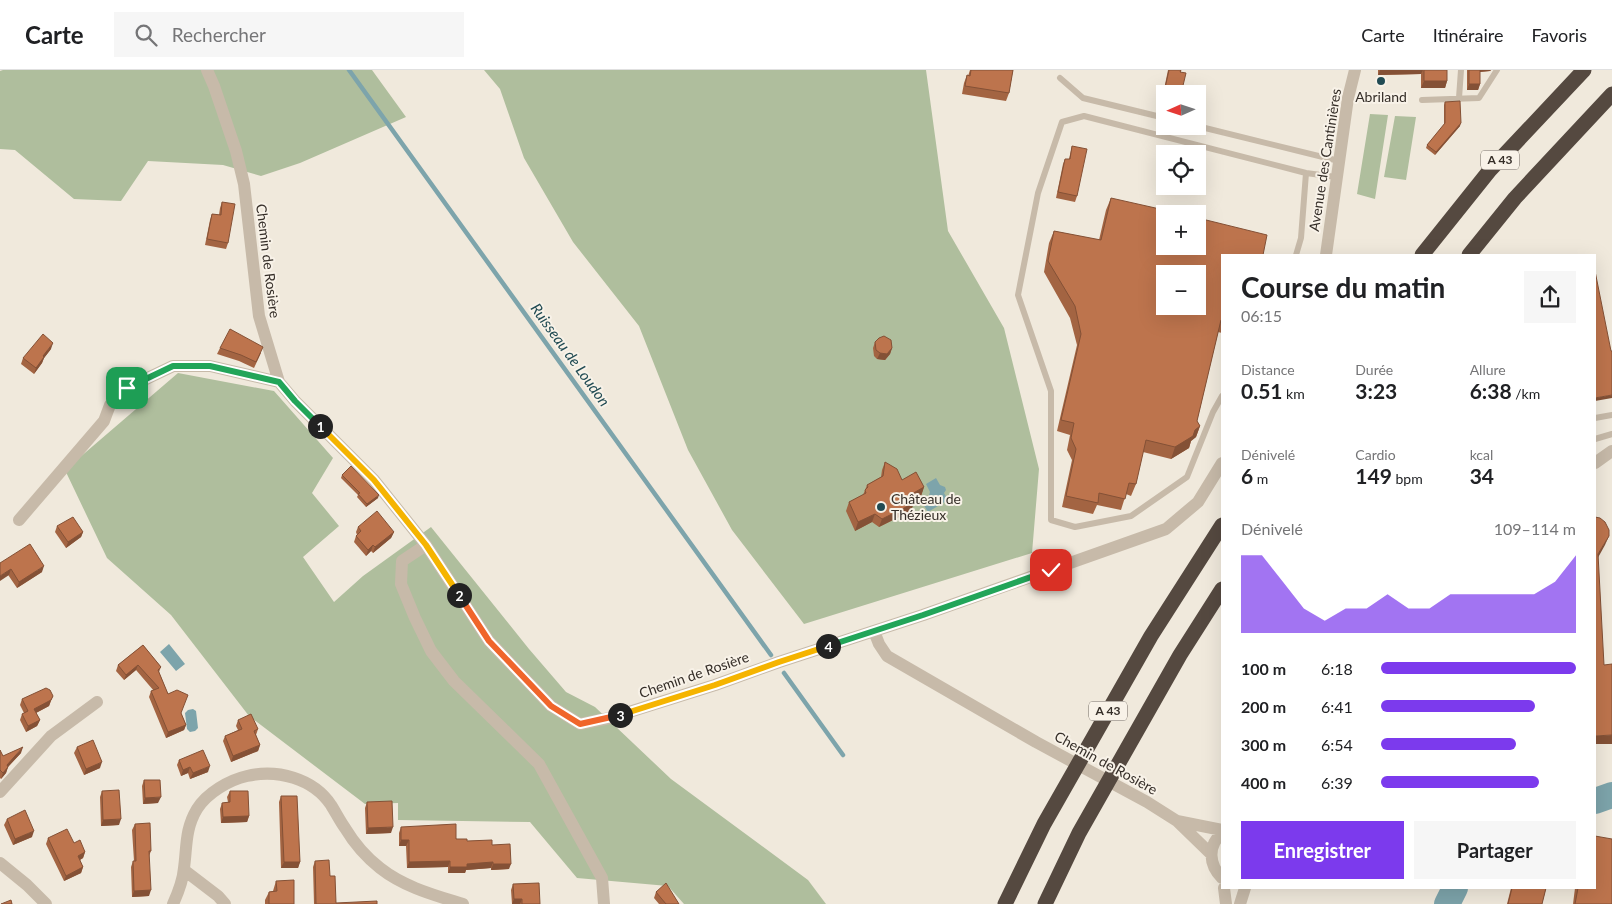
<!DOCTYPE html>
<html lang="fr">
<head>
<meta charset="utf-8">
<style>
  :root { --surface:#fff; --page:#f6f6f6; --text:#202124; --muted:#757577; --line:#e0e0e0; --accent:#7c3aed }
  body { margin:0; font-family:Lato,sans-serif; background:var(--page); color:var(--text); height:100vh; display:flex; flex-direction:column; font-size:19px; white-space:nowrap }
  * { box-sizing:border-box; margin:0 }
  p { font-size:16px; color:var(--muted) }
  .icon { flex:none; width:28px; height:28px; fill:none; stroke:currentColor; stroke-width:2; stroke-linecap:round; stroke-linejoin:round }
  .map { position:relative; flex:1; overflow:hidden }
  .sheet { position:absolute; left:1221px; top:184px; width:375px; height:635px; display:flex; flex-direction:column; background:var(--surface); border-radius:0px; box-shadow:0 5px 20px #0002 }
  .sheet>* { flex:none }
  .needle { width:32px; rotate:267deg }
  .tools { position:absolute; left:1156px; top:15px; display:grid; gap:10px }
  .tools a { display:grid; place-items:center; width:50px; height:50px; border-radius:0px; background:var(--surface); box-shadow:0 5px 20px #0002; font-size:25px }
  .pin { position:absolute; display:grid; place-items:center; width:42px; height:42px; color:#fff; margin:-21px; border-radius:10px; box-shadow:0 2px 8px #0006 }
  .km { position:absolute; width:25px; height:25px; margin:-12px; border-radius:50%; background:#222; color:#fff; font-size:14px; line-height:25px; text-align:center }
  .round { display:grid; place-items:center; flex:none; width:52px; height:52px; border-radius:0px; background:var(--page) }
  .overview { display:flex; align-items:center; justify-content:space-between; height:85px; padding:0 20px }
  h1 { font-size:28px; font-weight:700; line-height:38px }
  .metrics { display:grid; grid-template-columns:repeat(3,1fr); gap:8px; height:85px; padding:5px 20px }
  .metrics div { display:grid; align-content:center }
  .metrics b { font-size:21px; font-weight:700 }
  .metrics small { font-size:14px; font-weight:400 }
  .metrics p { font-size:14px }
  .chart { height:140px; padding:10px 20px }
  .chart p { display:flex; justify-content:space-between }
  .chart svg { width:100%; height:90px; margin-top:5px; fill:var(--accent); opacity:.7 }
  .action { display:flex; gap:10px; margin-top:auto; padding:10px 20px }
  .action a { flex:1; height:58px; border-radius:0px; background:var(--accent); color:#fff; font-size:20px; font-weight:700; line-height:58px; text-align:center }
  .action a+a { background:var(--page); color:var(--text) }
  ul { padding:0 20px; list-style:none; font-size:16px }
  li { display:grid; grid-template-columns:80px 60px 1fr; align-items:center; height:38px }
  li i { height:12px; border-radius:6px; background:var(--accent) }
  header { display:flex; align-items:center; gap:30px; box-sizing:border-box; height:70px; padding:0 25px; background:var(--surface); border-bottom:1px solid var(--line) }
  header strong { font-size:24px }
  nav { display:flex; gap:28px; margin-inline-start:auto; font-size:18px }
  .search { width:350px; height:45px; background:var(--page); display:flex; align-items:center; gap:12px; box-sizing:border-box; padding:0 18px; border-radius:0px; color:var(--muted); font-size:19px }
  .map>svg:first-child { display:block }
  .green { fill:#afbe9d }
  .water { fill:#7da4ab }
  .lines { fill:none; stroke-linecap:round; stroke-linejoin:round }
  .stream { stroke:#7da4ab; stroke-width:4.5 }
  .river { stroke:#7da4ab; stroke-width:26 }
  .service { stroke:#c7baa9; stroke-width:6 }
  .minor { stroke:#c7baa9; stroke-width:12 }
  .tertiary { stroke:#c7baa9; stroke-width:12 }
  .motorway { stroke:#554940; stroke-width:15 }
  .wall { fill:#a36442 }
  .shaded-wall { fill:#845136 }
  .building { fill:#bd744d; stroke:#845136; fill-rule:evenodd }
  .split-1-casing { stroke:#fff; stroke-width:10 }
  .split-2-casing { stroke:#fff; stroke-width:10 }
  .split-3-casing { stroke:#fff; stroke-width:10 }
  .split-4-casing { stroke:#fff; stroke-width:10 }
  .split-5-casing { stroke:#fff; stroke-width:10 }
  .split-1 { stroke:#22a559; stroke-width:6 }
  .split-2 { stroke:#f5b400; stroke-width:6 }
  .split-3 { stroke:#f0652b; stroke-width:6 }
  .split-4 { stroke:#f5b400; stroke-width:6 }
  .split-5 { stroke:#22a559; stroke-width:6 }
  .poi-dot { fill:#214b53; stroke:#f8f2e8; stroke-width:2 }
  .labels { text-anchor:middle; stroke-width:4; stroke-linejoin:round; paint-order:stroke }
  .shield { fill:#f8f2e8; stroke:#706962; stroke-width:1 }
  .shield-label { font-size:12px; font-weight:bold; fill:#352e28 }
  .poi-label { font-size:14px; fill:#352e28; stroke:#f8f2e8 }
  .street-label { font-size:14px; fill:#352e28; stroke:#f8f2e8 }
  .water-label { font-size:15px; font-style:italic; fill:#214b53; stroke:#f8f2e8 }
</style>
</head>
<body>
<header>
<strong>Carte</strong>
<div class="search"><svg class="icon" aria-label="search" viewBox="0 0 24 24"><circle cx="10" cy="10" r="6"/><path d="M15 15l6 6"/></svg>Rechercher</div>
<nav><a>Carte</a><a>Itinéraire</a><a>Favoris</a></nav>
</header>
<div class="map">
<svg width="1612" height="834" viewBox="0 0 1612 834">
  <rect width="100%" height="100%" fill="#f0e9dc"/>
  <path class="green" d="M3 0H372L406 47 300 93 261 106 223 95 148 91 121 131 74 129 15 80 0 79V1Z
    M484 0H926L948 161 1004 258 1039 399 1032 483 804 554 732 460 688 380 639 256 573 172 524 88 500 19Z
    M1370 44 1388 45 1375 129 1357 124Z
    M1395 46 1416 47 1406 110 1384 107Z
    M178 303 274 321 333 388 312 423 339 456 303 487 334 532 363 506 431 457 529 579 566 622 595 637 671 709 808 810 826 834H684L668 816 577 808 530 752 398 750V733L365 734 249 646 171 545 107 488 65 400Z"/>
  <path class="water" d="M936 408 940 415 945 417 946 420 944 423 948 430 928 442 922 432 928 428 930 422 926 414Z
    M169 574 185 594 176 601 160 582Z
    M193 639 196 641 198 658 195 661 190 662 187 659 185 643 188 640Z"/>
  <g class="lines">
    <path class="stream" d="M349 0 771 585
      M784 603 843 685"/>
    <path class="river" d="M1595 731 1612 725
      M1447 834 1455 818"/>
    <path class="service" d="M1060 8 1083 28 1165 48
      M1459 28 1461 0
      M1422 30 1479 28 1497 0
      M1197 56 1339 91
      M1296 185 1301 168 1306 103
      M1222 326 1213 342 1187 407 1131 446 1075 457 1051 450V321L1018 225 1038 123 1062 52 1084 46 1306 103 1336 107
      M1595 348 1612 345
      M1595 369 1612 364"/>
    <path class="minor" d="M207 0 214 16 236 81 244 114 259 246 279 312 295 331 374 410 426 475 489 571 551 636 580 654 610 648 715 615 779 592 923 545 1166 459 1198 432 1222 393
      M1326 185 1348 28 1355 0
      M1595 393 1612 381
      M19 450 104 351 110 335 127 318 173 296H210L279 312
      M426 475 402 491 401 514 415 548 431 581 454 611 539 694 602 808 604 834
      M874 561 879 574 887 586 1036 672 1147 732 1177 751
      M0 722 51 666 97 632
      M1222 763C1207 776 1209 795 1222 808
      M1211 784 1177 751 1222 760
      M184 800 218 826 225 834
      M1224 818 1226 834
      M173 834C178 823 183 810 184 798 187 776 185 759 197 739 207 723 229 710 247 706 277 699 313 708 331 735 336 743 340 751 345 758 354 773 366 787 380 798 404 817 434 825 463 834
      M1240 834 1245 818"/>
    <path class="tertiary" d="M0 793 27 815 46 834"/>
    <path class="motorway" d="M1422 185 1490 100 1584 0
      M1469 185 1515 128 1612 24
      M1005 834 1044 754 1151 566 1222 455
      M1045 834 1079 763 1180 585 1222 519"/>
  </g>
  <path class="wall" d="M970 0H1013L1009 23 1006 31 962 24 964 13 967 5 968 6Z
    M1168 0H1181V24H1163Z
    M1378 0H1447V11L1445 18H1421V4L1378 5Z
    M1467 0H1491L1490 1 1480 2V14L1478 20H1467Z
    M1445 32 1460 56 1435 85 1426 78 1427 75 1444 55V35Z
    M1072 76 1077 126 1075 132 1056 128 1063 94 1065 89H1069Z
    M1111 128 1222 185V263L1218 262 1197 351 1200 356 1196 367 1191 371 1189 378 1171 389 1143 382 1136 414 1131 426 1126 424 1121 440 1097 435 1093 444 1062 437 1072 390 1067 380 1070 365 1057 361 1077 275 1070 248 1044 202 1049 173 1054 161 1099 170 1106 140Z
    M222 132 228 173 226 179 205 175 210 150 212 144 219 145 220 138Z
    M875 272 892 278 890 284 885 290 877 289 874 286 873 278Z
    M220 278 261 283 254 298 239 291 217 284Z
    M51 279 44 288 42 293 34 304 21 294 23 288Z
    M885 392 902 410 924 417 921 426 913 430 911 441 879 457 872 452 855 461 846 441 849 432 863 425 867 415 881 407 882 400Z
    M342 405 378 428 366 437 357 427 358 425 341 408Z
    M57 456 83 462 81 467 66 478 55 462Z
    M358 457 394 462 391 468 373 483 371 481 366 486 354 472 356 466 357 465 356 462Z
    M0 493 42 502 17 518Z
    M143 575 161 597 159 602 168 624 181 643 186 655 184 660 166 668 149 627 151 621H154L136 600 124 610 116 601 118 595Z
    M53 626 49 636 36 643 40 650 37 656 26 662 20 650 22 644 24 643 20 635 22 629Z
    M238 650 258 659 256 665 260 675 258 681 231 692 223 671 225 666 238 660 236 656Z
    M77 677 100 698 84 705 74 683Z
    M0 680 3 686 21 683 8 697 6 703 1 709 0 708Z
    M179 690 208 702 190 709 188 703 181 706 177 695Z
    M144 710 158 733 143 734 142 716Z
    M102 721 119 755 101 756 100 727Z
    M230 721 249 746 247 752 221 753 220 739 222 733 228 732 227 727Z
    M281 726 300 792 298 798H281L279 732Z
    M367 732 391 763 366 764 365 738Z
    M7 749 32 767 13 775 4 755Z
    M135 754 151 781 149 786V826L132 827 131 797 133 791H134L132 760Z
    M401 757 467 771 492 775 509 799 491 800V798L466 800 465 803H448V797L407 798 406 776H399V763Z
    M48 768 74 773 85 782 83 788 80 790 83 797 81 803 64 811 46 774Z
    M315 791 330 806 336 833 377 834H314L313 797Z
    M276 811 294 834H265V830L269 822 273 821Z
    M513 814 540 834H512L511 820Z
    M1511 818H1546L1542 834H1507Z
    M1575 818H1595L1612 834H1573Z
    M656 822 679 834H659L654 828Z"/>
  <path class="shaded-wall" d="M1380 0H1423L1421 4 1378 5Z
    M1478 0H1491L1490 1 1478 2Z
    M1424 11H1447L1445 18H1421Z
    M1469 14H1480L1478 20H1467Z
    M1461 53 1460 56 1435 85 1436 82Z
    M53 273 51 279 44 288 42 293 34 304 36 298 43 286Z
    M892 278 890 284 885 290 877 289 880 283Z
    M1612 325V328L1595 331V328Z
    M1200 356 1196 367 1191 371 1189 378 1171 389 1175 377 1195 360Z
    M924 417 921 426 906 433 910 425Z
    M379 425 378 428 366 437 367 434Z
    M914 433 911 441 879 457 882 449Z
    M875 444 872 452 855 461 858 452Z
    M83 462 81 467 66 478 68 472Z
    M394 462 391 468 373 483 375 477Z
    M1609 466 1605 475 1595 493 1598 484Z
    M373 475 371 481 366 486 368 480Z
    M44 496 42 502 17 518 19 512Z
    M11 499 9 505 0 511V506Z
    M138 595 136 600 124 610 126 605Z
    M51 630 49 636 32 645 34 639Z
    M40 650 37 656 26 662 28 656Z
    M186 655 184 660 166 668 168 662Z
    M1612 665V674H1595V666Z
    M260 675 258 681 231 692 233 686Z
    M23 677 21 683 5 700 7 695Z
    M102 692 100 698 84 705 86 699Z
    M210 696 208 702 190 709 193 703Z
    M8 697 6 703 1 709 3 703Z
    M190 697 188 703 181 706 183 700Z
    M161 727 158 733 143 734 145 728Z
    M249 746 247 752 221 753 223 747Z
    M121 749 119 755 101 756 103 750Z
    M393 757 391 763 366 764 368 758Z
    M34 761 32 767 13 775 15 769Z
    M401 770H409L406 776H399Z
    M85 782 83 788 76 792 78 786Z
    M450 791 448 797 407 798 409 792Z
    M284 792H300L298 798H281Z
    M493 792 491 798 466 800 465 803H448L450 797 467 794Z
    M493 794H511L509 799 491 800Z
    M83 797 81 803 64 811 66 806Z
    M151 820 149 826 132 827 134 821Z
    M514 829H522L520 834H512Z"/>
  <path class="building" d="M971 0H1013L1009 23 965 16 967 5 970 6Z
    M1169 0H1181L1180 2 1186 3 1181 24H1169L1170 19 1165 18Z
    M1424 0H1447V11H1424Z
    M1469 0H1480V14H1469Z
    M1460 31 1461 53 1436 82 1427 75 1445 53V32Z
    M1072 76 1087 79 1077 126 1058 122 1065 89H1070Z
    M1111 128 1182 144H1165V176H1198V148L1267 165 1263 185H1222V251L1221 250 1197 351 1200 356 1195 360 1193 366 1175 377 1146 370 1136 414 1129 413 1125 429 1099 423 1098 433 1066 426 1076 379 1071 368 1074 353 1061 350 1081 264 1075 236 1048 191 1054 161 1101 170ZM1165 204H1198V236H1165Z
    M222 132 235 134 228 173 207 169 212 144 221 145Z
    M1595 201 1611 281H1612V325L1595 328Z
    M230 259 263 277 256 292 241 285 220 278Z
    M43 264 53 273 43 286 44 287 36 298 23 288Z
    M884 266 891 270 892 278 887 284 880 283 876 280 875 272 879 268Z
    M885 392 897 399 902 410 916 402 924 417 910 425 914 433 882 449 875 444 858 452 849 432 866 423 865 420 868 417 867 415 883 406Z
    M351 396 379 425 367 434 358 424 360 423 342 405Z
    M377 441 394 462 375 477 373 475 368 480 356 466 361 461 358 457Z
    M73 447 83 462 68 472 57 456Z
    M1595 447 1600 448 1605 452 1609 460V466L1598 484 1604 595 1612 594V665L1595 666Z
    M30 474 44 496 19 512 11 499 0 506V493Z
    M143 575 161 597 158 600 168 624 177 620 188 625 181 643 186 655 168 662 151 621 159 618 138 595 126 605 118 595Z
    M46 618 50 620 53 626 51 630 34 639 40 650 28 656 22 644 28 641 22 629Z
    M251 644 258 659 254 661 260 675 233 686 225 666 242 659 238 650Z
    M93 670 102 692 86 699 77 677Z
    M23 677 7 695 8 697 3 703 0 700V680L3 686Z
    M203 680 210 696 193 703 190 697 183 700 179 690Z
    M144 710H160L161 727 145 728Z
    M119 720 121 749 103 750 102 721Z
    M230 721H248L249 746 223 747 222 733 230 732Z
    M281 726H297L300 792H284Z
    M392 731 393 757 368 758 367 732Z
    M25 740 34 761 15 769 7 749Z
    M150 753 151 781H149L151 820 134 821 133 791H136L135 754Z
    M456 754V769H467V771L492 770V775L510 774 511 794H493V792L467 794V797H450V791L409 792V770H401V757Z
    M67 759 74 773 80 770 85 782 78 786 83 797 66 806 48 768Z
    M1595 766 1612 769V834H1575L1578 818H1595Z
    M329 790 330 806H335L336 833 377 831V834H316L315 791Z
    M294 810V834H269V822L277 821 276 811Z
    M539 813 540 834H522V829H514L513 814Z
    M666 813 679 834H666L656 822Z
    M1512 818H1546L1542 834H1508Z
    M11 830 12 834H1Z"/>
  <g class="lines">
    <defs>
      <path id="split-1" d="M127 318 173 296H210L279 312 295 331 320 356"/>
      <path id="split-2" d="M320 356 374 410 426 475 459 525"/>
      <path id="split-3" d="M459 525 489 571 551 636 580 654 620 645"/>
      <path id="split-4" d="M620 645 715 615 779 592 828 576"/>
      <path id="split-5" d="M828 576 923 545 1051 500"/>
    </defs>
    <use href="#split-1" class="split-1-casing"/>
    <use href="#split-2" class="split-2-casing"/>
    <use href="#split-3" class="split-3-casing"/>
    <use href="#split-4" class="split-4-casing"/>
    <use href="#split-5" class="split-5-casing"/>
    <use href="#split-1" class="split-1"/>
    <use href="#split-2" class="split-2"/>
    <use href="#split-3" class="split-3"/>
    <use href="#split-4" class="split-4"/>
    <use href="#split-5" class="split-5"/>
  </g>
  <g class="poi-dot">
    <circle cx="1381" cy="11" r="5"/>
    <circle cx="881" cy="437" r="5"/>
  </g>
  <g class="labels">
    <g class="shield">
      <rect x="1481" y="80.5" width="38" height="19" rx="4"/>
      <rect x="1089" y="631.5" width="38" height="19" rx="4"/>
    </g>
    <g class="shield-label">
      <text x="1500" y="94">A 43</text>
      <text x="1108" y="645">A 43</text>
    </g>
    <g class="poi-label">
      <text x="1381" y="32">Abriland</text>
      <text x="891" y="434" text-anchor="start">Château de<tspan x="891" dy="16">Thézieux</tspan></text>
    </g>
    <g class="street-label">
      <text transform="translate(1325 90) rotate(-81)" y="5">Avenue des Cantinières</text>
      <text transform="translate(268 191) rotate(83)" y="5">Chemin de Rosière</text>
      <text transform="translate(694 605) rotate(-19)" y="5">Chemin de Rosière</text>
      <text transform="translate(1106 693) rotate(29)" y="5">Chemin de Rosière</text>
    </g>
    <g class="water-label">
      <text transform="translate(570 285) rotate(54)" y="5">Ruisseau de Loudon</text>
    </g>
  </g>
</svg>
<div class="tools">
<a><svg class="needle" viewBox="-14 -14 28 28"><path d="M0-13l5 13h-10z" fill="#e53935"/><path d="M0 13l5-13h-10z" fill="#757577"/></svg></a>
<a><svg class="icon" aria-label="locate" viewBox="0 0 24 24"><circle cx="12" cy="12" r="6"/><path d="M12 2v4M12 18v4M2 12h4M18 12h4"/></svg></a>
<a>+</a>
<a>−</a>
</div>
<div class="pin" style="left:127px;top:318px;background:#1e9e55"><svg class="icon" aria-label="arrive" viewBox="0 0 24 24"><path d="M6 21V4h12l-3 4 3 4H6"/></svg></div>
<div class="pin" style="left:1051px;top:500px;background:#d93025"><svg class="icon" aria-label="check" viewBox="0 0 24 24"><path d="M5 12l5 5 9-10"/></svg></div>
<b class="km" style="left:320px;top:356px">1</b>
<b class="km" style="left:459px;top:525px">2</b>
<b class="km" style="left:620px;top:645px">3</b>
<b class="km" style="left:828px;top:576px">4</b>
<section class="sheet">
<div class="overview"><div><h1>Course du matin</h1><p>06:15</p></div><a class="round"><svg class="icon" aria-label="share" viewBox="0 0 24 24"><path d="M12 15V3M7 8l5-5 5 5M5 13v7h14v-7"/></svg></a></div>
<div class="metrics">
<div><p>Distance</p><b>0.51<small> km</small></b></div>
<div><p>Durée</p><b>3:23</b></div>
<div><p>Allure</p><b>6:38<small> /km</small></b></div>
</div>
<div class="metrics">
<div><p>Dénivelé</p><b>6<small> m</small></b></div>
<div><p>Cardio</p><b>149<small> bpm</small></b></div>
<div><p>kcal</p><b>34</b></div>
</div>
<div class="chart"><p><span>Dénivelé</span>109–114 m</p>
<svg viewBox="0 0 160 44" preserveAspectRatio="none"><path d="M0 44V6L10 6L20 19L30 32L40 38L50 32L60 32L70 25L80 32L90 32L100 25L110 25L120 25L130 25L140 25L150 19L160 6V44z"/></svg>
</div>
<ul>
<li><b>100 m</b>6:18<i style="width:100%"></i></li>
<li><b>200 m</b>6:41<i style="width:79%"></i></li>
<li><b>300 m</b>6:54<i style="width:69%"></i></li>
<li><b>400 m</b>6:39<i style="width:81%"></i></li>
</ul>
<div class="action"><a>Enregistrer</a><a>Partager</a></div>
</section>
</div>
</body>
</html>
